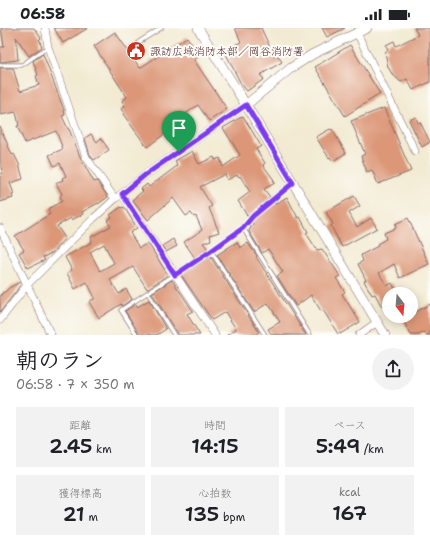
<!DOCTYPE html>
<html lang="ja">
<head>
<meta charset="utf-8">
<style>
  :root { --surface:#fff; --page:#f2f2f2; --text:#202124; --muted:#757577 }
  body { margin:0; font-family:"Shantell Sans","Klee One",sans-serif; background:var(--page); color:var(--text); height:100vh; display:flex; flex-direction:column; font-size:15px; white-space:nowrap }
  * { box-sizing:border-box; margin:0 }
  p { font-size:13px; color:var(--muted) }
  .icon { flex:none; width:22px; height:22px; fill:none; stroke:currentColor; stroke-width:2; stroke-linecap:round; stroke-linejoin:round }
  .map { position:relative; height:307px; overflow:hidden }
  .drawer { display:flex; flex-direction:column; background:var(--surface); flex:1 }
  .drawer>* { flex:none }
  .needle { width:26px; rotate:164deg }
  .fabs { position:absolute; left:382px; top:259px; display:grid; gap:8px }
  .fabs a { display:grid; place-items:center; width:36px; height:36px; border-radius:50%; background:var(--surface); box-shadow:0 2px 10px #0003; font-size:20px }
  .pin { position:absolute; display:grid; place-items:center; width:34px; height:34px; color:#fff; margin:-41px -17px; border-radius:50% 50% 50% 0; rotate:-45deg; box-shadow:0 0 4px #0007 }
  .pin .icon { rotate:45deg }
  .round { display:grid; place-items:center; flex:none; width:42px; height:42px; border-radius:21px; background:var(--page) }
  .overview { display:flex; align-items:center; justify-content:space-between; height:68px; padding:0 16px }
  h1 { font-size:22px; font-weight:600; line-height:30px }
  .metrics { display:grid; grid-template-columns:repeat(3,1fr); gap:6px; height:68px; padding:4px 16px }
  .metrics div { display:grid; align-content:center; border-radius:0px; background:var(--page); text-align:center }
  .metrics b { font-size:20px; font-weight:600 }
  .metrics small { font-size:11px; font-weight:400 }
  .metrics p { font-size:11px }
  .status { display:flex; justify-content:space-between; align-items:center; height:28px; padding:0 20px; background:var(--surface); direction:ltr }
  .status svg { height:11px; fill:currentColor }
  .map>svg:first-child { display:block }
  .building { fill:#dc9778; fill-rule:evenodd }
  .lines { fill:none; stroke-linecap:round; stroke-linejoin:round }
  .service-casing { stroke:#856665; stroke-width:5 }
  .minor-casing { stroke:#856665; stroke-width:8 }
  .tertiary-casing { stroke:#856665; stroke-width:10 }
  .service { stroke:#fff; stroke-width:3.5 }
  .minor { stroke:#fff; stroke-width:7 }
  .tertiary { stroke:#fff; stroke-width:9 }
  .route-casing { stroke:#fff; stroke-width:8 }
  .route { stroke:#7c3aed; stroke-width:5 }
  .labels { text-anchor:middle; stroke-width:4; stroke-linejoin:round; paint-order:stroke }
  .poi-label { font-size:11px; fill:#4a1f2b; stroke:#fdfcf7; text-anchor:start }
</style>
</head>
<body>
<div class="status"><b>06:58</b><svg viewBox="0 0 49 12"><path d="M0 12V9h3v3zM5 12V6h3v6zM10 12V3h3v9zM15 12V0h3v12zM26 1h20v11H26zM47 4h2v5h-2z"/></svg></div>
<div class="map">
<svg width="430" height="307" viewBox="0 0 430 307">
  <rect width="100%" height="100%" fill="#fdfcf7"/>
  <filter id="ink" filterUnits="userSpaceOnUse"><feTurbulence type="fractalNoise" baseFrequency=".025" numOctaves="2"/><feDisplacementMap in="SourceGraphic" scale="8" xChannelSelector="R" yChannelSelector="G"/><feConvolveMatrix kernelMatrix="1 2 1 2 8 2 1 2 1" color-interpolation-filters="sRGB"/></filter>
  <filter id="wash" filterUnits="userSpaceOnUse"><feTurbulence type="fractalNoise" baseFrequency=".012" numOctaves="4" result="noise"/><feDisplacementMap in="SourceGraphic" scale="16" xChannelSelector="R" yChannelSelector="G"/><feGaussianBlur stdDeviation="0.9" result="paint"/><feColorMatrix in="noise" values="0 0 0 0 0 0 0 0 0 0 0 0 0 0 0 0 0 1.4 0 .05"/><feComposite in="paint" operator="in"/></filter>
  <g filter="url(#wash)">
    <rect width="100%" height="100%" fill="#f2ead2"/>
    <g id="blocks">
      <path class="building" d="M1 0H34L41 10 39 12 41 14 40 15 42 19 29 28 16 9 18 32 0 34V19H4Z
        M54 0H88L63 15Z
        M235 0H261L274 28 277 26 282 34 260 47 264 51 247 63 240 54 224 22 241 14Z
        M322 0H345L327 9Z
        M414 0H430V54L413 62 407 51 401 54 392 46 388 39 385 24 388 22 386 17 394 13 396 18 418 7Z
        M115 4 140 40 187 9 200 28 194 32 227 81 209 93 198 77 171 96 174 99 147 119 123 86 124 85 121 81 125 78 122 73 127 69 94 18Z
        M350 17 380 66 345 88 315 39Z
        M43 26 64 82 65 87 62 88 68 101H69L81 131 94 154 97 153 108 169 98 176V175L82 184 83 186 72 192 71 190 57 198 65 210 52 225 43 229 45 232 28 240 19 225 24 222 15 208 50 186 48 181 62 173 60 168 62 166 56 155 63 152 62 150 66 148 60 135 54 138 49 127 63 121 56 103 25 115 17 98H19L16 84 0 87V40H13L20 63 39 57 36 48 38 47 33 33Z
        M384 80 411 143 378 156 372 142 367 144 361 128 365 126 351 93Z
        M243 88 261 118 256 121 265 135 263 137 274 152H273L275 155 264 161 270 169 248 189 238 173 250 164 240 148 239 149 237 147 227 152 225 146 200 159 212 178 209 180 219 204 210 207 211 212 203 215 208 221 195 230 184 214 202 202 196 188 194 189 191 185 186 188 173 170 148 192 132 172 143 163 141 161 147 156 149 159 177 138 175 133 192 123 199 136 214 129 215 132 220 130 223 139 240 127 223 100Z
        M416 89 418 95 420 94 430 114 422 119 409 92Z
        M0 98 12 127 14 126 19 136 23 151 10 155 14 166 12 167 13 170 0 174V146L3 145 0 137Z
        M330 101 331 102 332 101 346 125 333 133 330 129 329 130 316 109Z
        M91 106 97 114 101 110 109 122 94 132 90 127 85 110Z
        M354 168 360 178 349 185 357 199 371 190 377 200 342 219 331 198 333 196 326 184Z
        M287 169 298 190 300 189 308 204 306 205 317 222 322 221 340 248 336 250 345 264 342 266 360 294 340 306V305L338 306 323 282 321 283 311 267 296 278 277 248 283 244 268 221 262 225 249 203 253 195 252 194 255 190 274 174 275 176Z
        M121 179 122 180 124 179 137 200 130 205 139 220 148 215 168 247 147 261 133 239 110 252 119 266 126 261 132 271 122 278 121 276 99 290 89 274 95 270 87 254 75 261 67 245 72 242 65 229 92 214 91 209 111 198 107 193 112 189 110 187ZM104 216 114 235 100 243 90 224Z
        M408 190 429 236 400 250 394 236 379 245 387 258 392 255 398 266H389V275L382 279 375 266 372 267 364 253 366 252 358 236 363 233 361 227 378 218 377 216 386 211 384 205 396 200 395 196Z
        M173 211 177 218 166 224 162 218Z
        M237 214 240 220 248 215 257 228 256 229 306 307H272L268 301 280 294 268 275 254 284 217 227Z
        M210 228 259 304 255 307H227L236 301 225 284 212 292 181 247Z
        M172 252 193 283 187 286 200 307H178L152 265Z
        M20 254 21 256 17 262 0 284V269L3 264H5L9 260Z
        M149 272 166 301 157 307H140L125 283 136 276 137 279Z
        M430 276V307H426L424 304 419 307H411L402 291 407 288H411V286Z"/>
    </g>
  </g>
  <g filter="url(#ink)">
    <use href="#blocks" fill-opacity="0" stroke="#856665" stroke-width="1"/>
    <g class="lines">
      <defs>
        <path id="service" d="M139 14 161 0
          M0 37H22L48 19
          M243 200 310 307
          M211 223 265 307
          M148 265 174 307
          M137 307 121 282 211 223 243 200 253 188 292 155"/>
        <path id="minor" d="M45 0 48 19 86 129 115 171
          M357 5 415 123
          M122 166 215 307
          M0 200 51 307
          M0 292 27 257 94 190 115 171 145 147 246 77
          M359 307 377 294"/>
        <path id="tertiary" d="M198 0 246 77 385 307
          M246 77 291 40 313 26 367 0"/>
      </defs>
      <use href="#service" class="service-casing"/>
      <use href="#minor" class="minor-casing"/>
      <use href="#tertiary" class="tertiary-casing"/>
      <use href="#service" class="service"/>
      <use href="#minor" class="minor"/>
      <use href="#tertiary" class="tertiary"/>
    </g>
  </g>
  <g class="lines" filter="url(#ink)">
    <defs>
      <path id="route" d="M246 77 293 155 253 188 243 200 211 223 175 247 122 166 145 147Z"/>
    </defs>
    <use href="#route" class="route-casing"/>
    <use href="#route" class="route"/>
  </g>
  <defs>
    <symbol id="civic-disc" viewBox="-11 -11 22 22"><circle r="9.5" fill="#c8321e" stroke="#fdfcf7"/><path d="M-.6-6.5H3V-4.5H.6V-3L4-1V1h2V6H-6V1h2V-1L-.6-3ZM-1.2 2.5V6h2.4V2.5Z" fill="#fff"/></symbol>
  </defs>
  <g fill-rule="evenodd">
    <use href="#civic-disc" x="125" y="12" width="22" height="22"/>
  </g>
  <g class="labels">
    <g class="poi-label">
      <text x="150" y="27">諏訪広域消防本部／岡谷消防署</text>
    </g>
  </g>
</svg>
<div class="fabs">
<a><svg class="needle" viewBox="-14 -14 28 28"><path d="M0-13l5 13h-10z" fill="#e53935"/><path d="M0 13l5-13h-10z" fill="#757577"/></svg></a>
</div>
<div class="pin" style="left:179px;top:124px;background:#1e9e55"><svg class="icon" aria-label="arrive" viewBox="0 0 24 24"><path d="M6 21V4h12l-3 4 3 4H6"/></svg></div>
</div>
<section class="drawer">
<div class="overview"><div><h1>朝のラン</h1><p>06:58 · 7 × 350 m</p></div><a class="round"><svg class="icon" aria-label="share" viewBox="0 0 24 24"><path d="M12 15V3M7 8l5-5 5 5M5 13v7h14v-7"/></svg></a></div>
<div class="metrics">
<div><p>距離</p><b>2.45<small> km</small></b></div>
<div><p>時間</p><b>14:15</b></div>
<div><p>ペース</p><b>5:49<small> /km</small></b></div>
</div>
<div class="metrics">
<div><p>獲得標高</p><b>21<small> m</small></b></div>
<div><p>心拍数</p><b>135<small> bpm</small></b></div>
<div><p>kcal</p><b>167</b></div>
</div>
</section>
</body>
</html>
